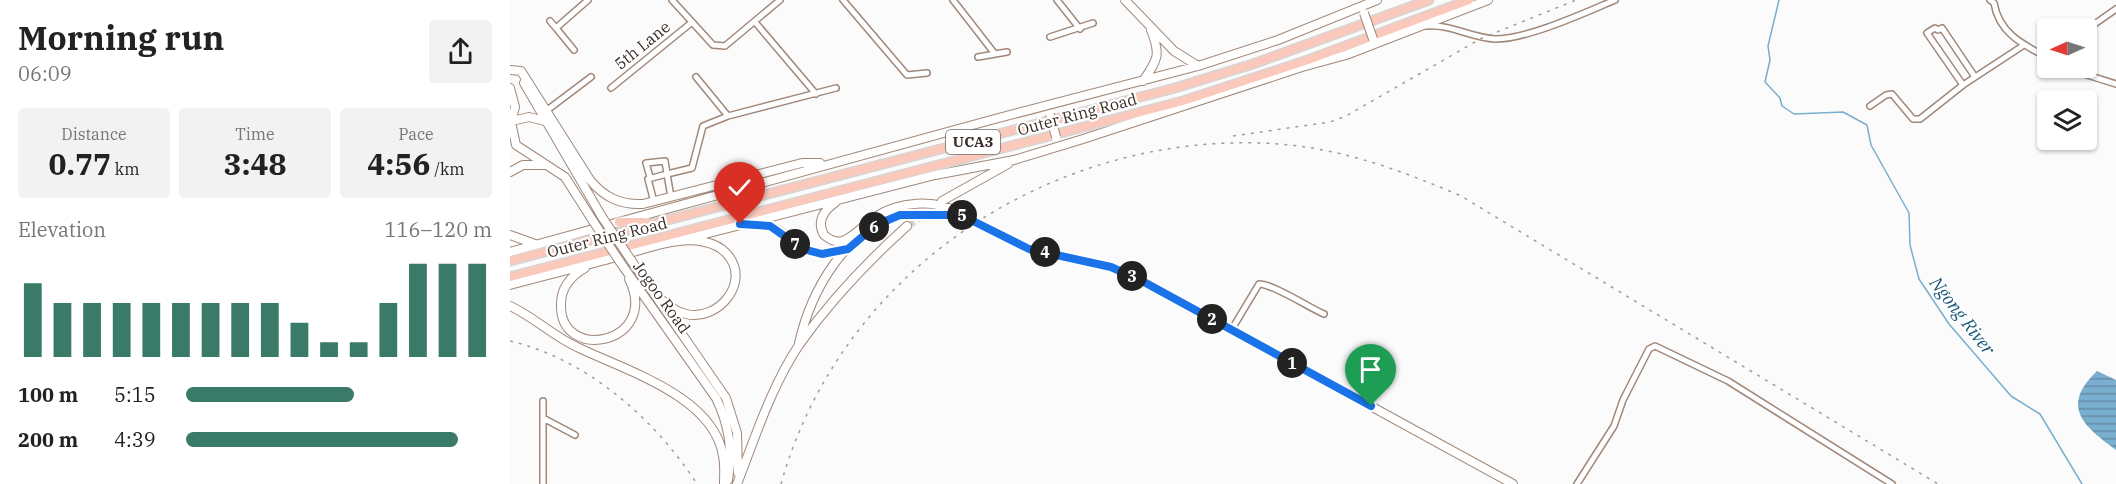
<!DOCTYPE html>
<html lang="en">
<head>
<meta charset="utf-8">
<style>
  :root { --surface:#fff; --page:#f2f2f2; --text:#222; --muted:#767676; --accent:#3a7a68 }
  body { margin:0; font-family:"IBM Plex Serif",serif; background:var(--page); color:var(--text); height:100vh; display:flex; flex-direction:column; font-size:22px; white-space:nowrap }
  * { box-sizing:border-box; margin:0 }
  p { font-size:20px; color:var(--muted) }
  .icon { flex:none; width:33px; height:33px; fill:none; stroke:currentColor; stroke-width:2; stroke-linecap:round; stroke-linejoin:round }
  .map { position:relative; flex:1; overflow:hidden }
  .panel { display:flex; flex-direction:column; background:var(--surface); width:510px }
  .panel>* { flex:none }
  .needle { width:39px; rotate:267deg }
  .buttons { position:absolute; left:1527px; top:18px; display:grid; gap:12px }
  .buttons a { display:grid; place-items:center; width:60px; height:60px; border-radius:6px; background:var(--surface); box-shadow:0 2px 4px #0004; font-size:30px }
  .pin { position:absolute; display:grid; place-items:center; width:51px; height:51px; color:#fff; margin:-62px -26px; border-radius:50% 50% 50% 0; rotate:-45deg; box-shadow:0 0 6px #0007 }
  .pin .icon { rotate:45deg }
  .km { position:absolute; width:30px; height:30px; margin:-15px; border-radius:50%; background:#222; color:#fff; font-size:16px; line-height:30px; text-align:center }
  .round { display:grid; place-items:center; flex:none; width:63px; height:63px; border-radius:6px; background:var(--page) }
  .headline { display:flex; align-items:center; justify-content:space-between; height:102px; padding:0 18px }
  h1 { font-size:33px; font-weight:800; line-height:45px }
  .stats { display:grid; grid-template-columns:repeat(3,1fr); gap:9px; height:102px; padding:6px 18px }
  .stats div { display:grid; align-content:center; border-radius:6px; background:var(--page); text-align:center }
  .stats b { font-size:30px; font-weight:800 }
  .stats small { font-size:16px; font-weight:400 }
  .stats p { font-size:16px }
  .chart { height:168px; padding:12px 18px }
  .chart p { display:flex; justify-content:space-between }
  .chart svg { width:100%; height:108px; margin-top:6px; stroke:var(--accent); stroke-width:6 }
  ul { padding:0 18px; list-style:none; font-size:20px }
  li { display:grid; grid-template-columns:96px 72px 1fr; align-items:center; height:45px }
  li i { height:15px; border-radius:8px; background:var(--accent) }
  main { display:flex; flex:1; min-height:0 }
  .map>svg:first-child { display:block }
  .water { fill:url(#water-rules) }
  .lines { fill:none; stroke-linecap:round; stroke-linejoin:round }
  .stream { stroke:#7aaece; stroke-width:1.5 }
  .secondary-tunnel { stroke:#d4d2d1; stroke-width:8; stroke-dasharray:8 4; stroke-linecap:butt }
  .street-casing { stroke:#a08879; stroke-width:8 }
  .secondary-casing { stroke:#a08879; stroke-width:10 }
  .primary-casing { stroke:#d7d5d4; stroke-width:11 }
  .street { stroke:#fff; stroke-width:5 }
  .secondary { stroke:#fff; stroke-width:8 }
  .primary { stroke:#fac9bc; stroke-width:8 }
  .rail { stroke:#a19c9a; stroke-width:1.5; stroke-dasharray:3 6; stroke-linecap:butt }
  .secondary-bridge-casing { stroke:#a08879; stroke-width:10; stroke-linecap:butt }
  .secondary-bridge { stroke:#fff; stroke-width:8 }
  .route-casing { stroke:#fff; stroke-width:12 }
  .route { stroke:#1a73e8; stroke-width:8 }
  .labels { text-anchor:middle; stroke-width:4.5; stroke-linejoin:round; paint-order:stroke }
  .shield { fill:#fff; stroke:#746d68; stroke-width:1.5 }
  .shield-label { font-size:15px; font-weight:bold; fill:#382e28 }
  .street-label { font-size:16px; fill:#382e28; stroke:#fff }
  .water-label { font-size:18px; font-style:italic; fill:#1a5879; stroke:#fff }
</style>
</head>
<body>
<main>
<section class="panel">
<div class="headline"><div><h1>Morning run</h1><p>06:09</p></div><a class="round"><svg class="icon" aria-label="share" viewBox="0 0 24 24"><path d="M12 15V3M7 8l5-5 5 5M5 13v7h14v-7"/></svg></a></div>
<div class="stats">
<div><p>Distance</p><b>0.77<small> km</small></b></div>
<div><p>Time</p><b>3:48</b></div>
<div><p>Pace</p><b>4:56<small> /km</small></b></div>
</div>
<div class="chart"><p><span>Elevation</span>116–120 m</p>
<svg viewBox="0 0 160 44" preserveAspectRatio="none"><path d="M5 44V14M15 44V22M25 44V22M35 44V22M45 44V22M55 44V22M65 44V22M75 44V22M85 44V22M95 44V30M105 44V38M115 44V38M125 44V22M135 44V6M145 44V6M155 44V6"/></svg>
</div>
<ul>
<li><b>100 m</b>5:15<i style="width:55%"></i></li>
<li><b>200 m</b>4:39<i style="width:89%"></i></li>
</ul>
</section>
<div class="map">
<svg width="1606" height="484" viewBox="0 0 1606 484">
  <defs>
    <pattern id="water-rules" width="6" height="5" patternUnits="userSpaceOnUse" patternTransform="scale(1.5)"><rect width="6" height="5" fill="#7aaece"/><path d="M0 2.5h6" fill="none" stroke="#658ea7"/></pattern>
  </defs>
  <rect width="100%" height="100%" fill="#fbfbfb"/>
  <path class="water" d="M1587 371 1606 380V450C1573 426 1550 406 1587 371Z"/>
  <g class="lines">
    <path class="stream" d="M1269 0 1258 46 1260 60 1255 82 1270 98 1272 106 1284 114 1333 112 1357 125 1361 145 1399 213 1400 245 1409 279 1439 324 1501 396 1530 414 1572 484"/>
    <path class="secondary-tunnel" d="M397 226 430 202"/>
    <defs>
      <path id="street" d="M162 0 203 45 215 46 270 0
        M333 0 397 75 417 73
        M443 0 485 54
        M547 0 570 29
        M1480 0 1484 3C1489 33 1512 44 1538 58
        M40 21 46 28
        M245 22 306 94
        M917 26C940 24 962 38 985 39 1018 39 1074 13 1105 0
        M1576 30 1606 9
        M540 37 583 23
        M64 50 46 28 78 0
        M468 57 497 52
        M1555 68 1606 84
        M186 77 218 116 326 88
        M1453 85 1514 45
        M101 88 181 23
        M1360 106 1376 95 1382 94 1403 119H1410L1453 85 1417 33 1425 28 1428 30 1432 28 1465 77
        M36 111 81 77
        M140 177 136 163 155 161 157 174 138 179 144 202
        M161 197 157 174 182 168 193 126 218 116
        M722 329 749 284C763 284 798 307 814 314
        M33 401V484
        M33 418 65 435
        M1067 484 1104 426 1113 400 1139 349 1145 346 1218 381 1382 484"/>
      <path id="secondary" d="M615 0 664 51 688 66
        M0 70 11 71 80 180C94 197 110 205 133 204L292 163H310
        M633 81C648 59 651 55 641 30
        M14 83 92 217
        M0 88 5 107 0 125
        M2 121 19 117 35 121
        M1 122 6 145 55 177 83 221
        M0 172 13 165H35
        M432 201 498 164
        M326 202C314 210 306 221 314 235 320 240 327 244 335 240 346 235 355 224 365 217 388 202 425 198 449 213
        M244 224C285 224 282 266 336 249
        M476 228 519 249 601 267 634 282 1003 484
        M0 235 25 244
        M168 241 425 175 504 160 573 139 792 67 836 55 978 0
        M0 252 481 120 688 66 768 40 867 0
        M121 260 216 398 227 433 228 473
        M110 262 206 398C219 425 223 450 218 480
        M75 268C61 276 51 287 51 304 49 364 151 344 119 279
        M0 285C36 275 71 267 106 257 126 252 148 243 169 241 184 239 205 241 216 253 243 281 208 322 176 314 163 311 154 302 145 294
        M0 306C24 317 43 336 67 347 114 370 204 396 213 456 215 465 214 475 214 484
        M289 343C301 291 335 229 391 215 410 210 432 214 451 215
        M227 484C245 438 261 387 289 345 320 301 357 262 397 226"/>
      <path id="primary" d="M109 222H135
        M0 261 665 88 743 64 919 0
        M0 277 673 101 798 60 959 0"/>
    </defs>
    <use href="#street" class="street-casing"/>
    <use href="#secondary" class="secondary-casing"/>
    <use href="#primary" class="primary-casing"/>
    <use href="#street" class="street"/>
    <use href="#secondary" class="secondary"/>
    <use href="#primary" class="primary"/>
    <path class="rail" d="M723 136 820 122 836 116 972 38 1066 0
      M0 341C77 359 145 419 187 484
      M271 484C330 273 536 136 751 143 822 145 886 168 951 196L1428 484"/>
    <defs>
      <path id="secondary-bridge" d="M854 13 863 39
        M540 114 546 137
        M453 216 476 228
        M92 217 121 260
        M83 221 110 262"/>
    </defs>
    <use href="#secondary-bridge" class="secondary-bridge-casing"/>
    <use href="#secondary-bridge" class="secondary-bridge"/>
  </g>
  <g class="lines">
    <defs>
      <path id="route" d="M230 224 260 226 293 249 312 254 338 249 366 225 390 215H451L519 249 601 267 634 282 861 406"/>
    </defs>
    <use href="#route" class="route-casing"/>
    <use href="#route" class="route"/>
  </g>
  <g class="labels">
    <rect class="shield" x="436" y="130" width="54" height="24" rx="4.5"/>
    <g class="shield-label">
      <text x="463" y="147">UCA3</text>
    </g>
    <g class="street-label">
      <text transform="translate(132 45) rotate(-39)" y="6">5th Lane</text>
      <text transform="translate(567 114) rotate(-15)" y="6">Outer Ring Road</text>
      <text transform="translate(97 237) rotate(-14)" y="6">Outer Ring Road</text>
      <text transform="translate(152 297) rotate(54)" y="6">Jogoo Road</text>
    </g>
    <g class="water-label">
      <text transform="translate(1452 316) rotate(52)" y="6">Ngong River</text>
    </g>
  </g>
</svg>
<div class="buttons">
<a><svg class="needle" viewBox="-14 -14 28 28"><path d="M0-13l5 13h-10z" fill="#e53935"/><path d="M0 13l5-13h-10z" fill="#767676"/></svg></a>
<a><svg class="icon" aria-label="layers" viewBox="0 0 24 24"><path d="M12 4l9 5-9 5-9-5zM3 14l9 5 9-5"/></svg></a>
</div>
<div class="pin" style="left:861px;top:406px;background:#1e9e55"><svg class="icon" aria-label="arrive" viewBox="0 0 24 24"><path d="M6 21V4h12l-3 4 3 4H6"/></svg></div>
<div class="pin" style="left:230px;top:224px;background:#d93025"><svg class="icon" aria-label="check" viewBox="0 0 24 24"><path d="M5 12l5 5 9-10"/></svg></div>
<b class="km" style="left:782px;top:363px">1</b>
<b class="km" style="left:702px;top:319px">2</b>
<b class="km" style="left:622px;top:276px">3</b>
<b class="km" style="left:535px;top:252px">4</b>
<b class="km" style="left:452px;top:215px">5</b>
<b class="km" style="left:364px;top:227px">6</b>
<b class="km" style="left:285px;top:244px">7</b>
</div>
</main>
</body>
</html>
